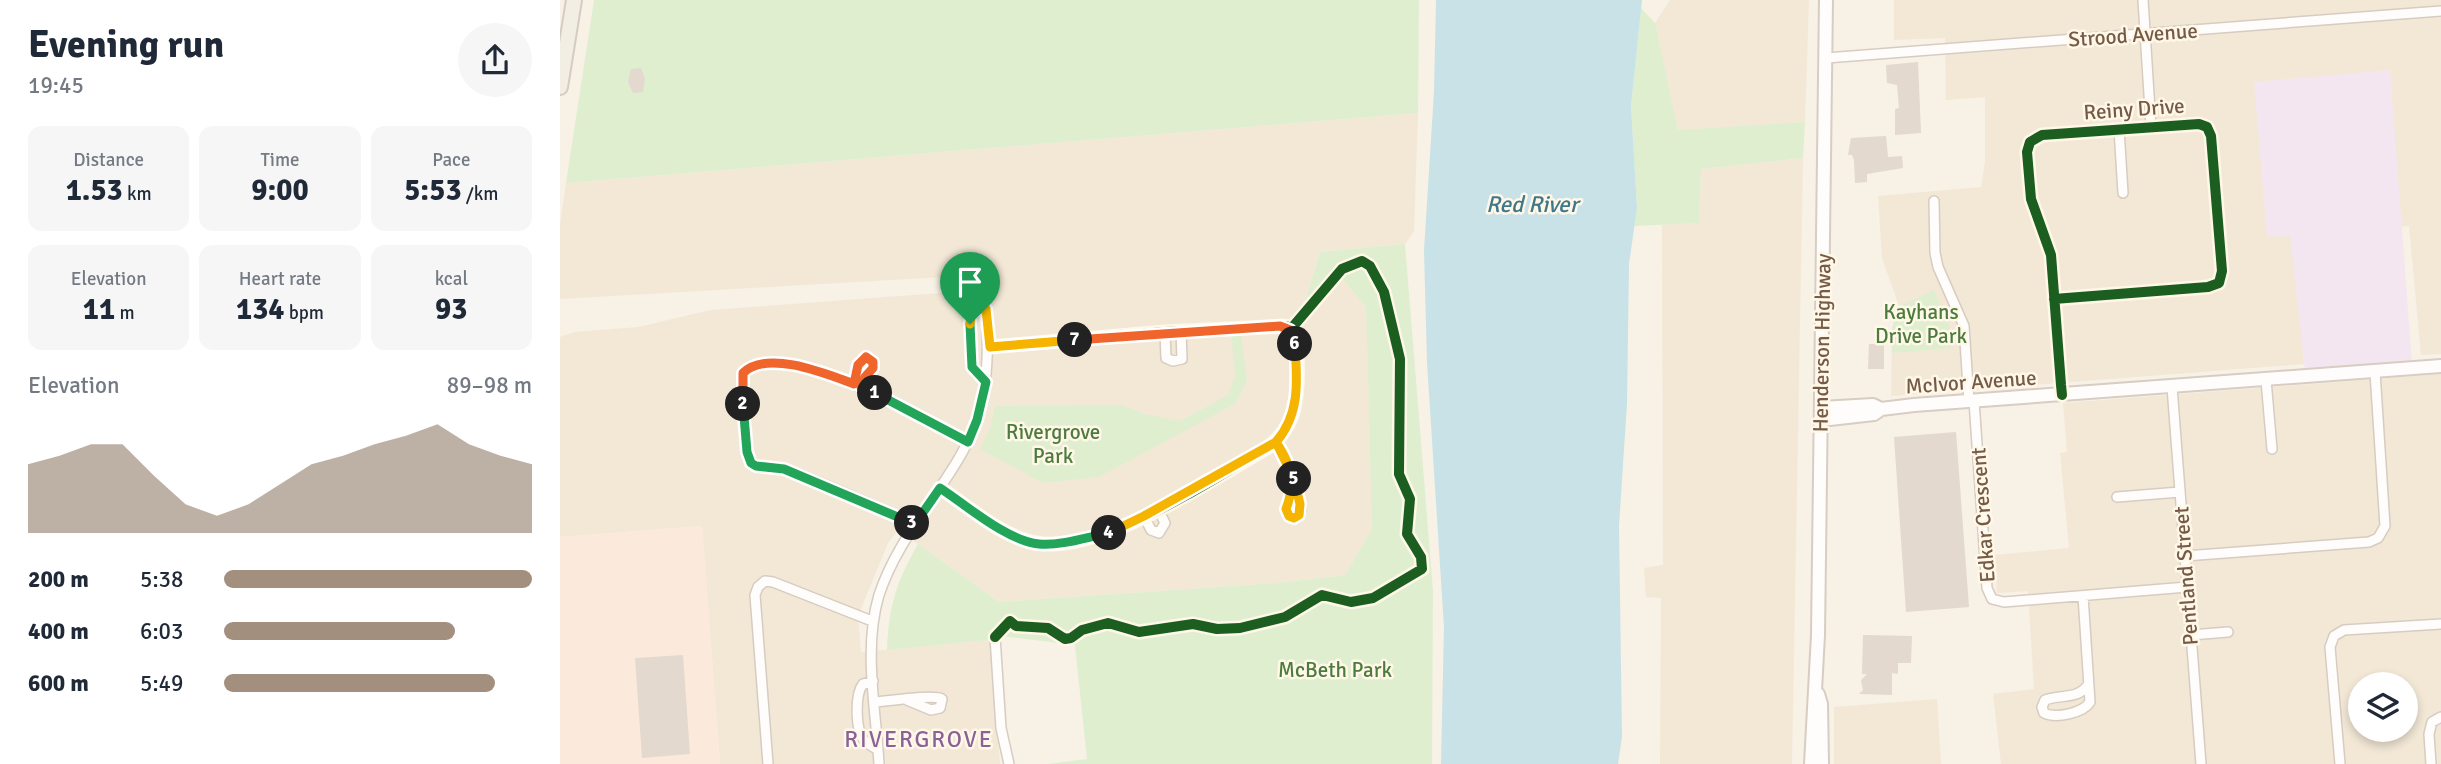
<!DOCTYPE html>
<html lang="en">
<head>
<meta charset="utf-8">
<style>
  :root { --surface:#fff; --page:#f6f6f7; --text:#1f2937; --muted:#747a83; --accent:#a28f7e }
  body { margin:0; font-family:Signika,sans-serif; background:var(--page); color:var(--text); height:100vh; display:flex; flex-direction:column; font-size:26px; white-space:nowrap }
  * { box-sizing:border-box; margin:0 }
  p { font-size:23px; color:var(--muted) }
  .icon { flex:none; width:38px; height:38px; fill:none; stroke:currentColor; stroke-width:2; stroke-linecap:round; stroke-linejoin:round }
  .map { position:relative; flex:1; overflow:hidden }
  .side { display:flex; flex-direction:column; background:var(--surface); width:560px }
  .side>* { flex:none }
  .buttons { position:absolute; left:1788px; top:672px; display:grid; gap:14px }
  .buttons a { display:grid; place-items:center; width:70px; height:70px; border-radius:50%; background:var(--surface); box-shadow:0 4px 10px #0003; font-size:35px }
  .pin { position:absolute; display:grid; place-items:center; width:60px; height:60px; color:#fff; margin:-72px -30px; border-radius:50% 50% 50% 0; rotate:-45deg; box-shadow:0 0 7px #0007 }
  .pin .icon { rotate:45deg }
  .km { position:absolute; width:35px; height:35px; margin:-18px; border-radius:50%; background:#222; color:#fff; font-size:19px; line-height:35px; text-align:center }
  .round { display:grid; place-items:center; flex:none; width:74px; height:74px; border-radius:37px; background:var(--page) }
  .head { display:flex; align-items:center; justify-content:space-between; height:119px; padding:0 28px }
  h1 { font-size:38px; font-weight:800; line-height:52px }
  .stats { display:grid; grid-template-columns:repeat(3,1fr); gap:10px; height:119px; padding:7px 28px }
  .stats div { display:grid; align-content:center; border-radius:14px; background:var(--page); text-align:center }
  .stats b { font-size:30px; font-weight:800 }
  .stats small { font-size:19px; font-weight:400 }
  .stats p { font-size:19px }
  .chart { height:196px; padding:14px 28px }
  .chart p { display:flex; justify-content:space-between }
  .chart svg { width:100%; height:126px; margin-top:7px; fill:var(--accent); opacity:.7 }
  ul { padding:0 28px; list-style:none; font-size:23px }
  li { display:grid; grid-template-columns:112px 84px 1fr; align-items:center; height:52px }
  li i { height:18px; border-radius:9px; background:var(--accent) }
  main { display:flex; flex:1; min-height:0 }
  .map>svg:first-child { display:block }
  .residential { fill:#f3e8d6; fill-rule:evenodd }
  .commercial { fill:#fbe9db }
  .education { fill:#f4e6f0 }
  .green { fill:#e0eed0 }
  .water { fill:#c8e2e7 }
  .building { fill:#e3d9ce }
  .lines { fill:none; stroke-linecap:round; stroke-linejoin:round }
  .street-casing { stroke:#d6ccc1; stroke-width:12 }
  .secondary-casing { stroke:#d7cdc3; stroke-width:16 }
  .primary-casing { stroke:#d5ccc3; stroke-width:18 }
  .street { stroke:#fefdfb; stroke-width:9 }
  .secondary { stroke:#fefdfb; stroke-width:12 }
  .primary { stroke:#f2eee3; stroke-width:14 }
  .cycleway-casing { stroke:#fff7e7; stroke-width:15 }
  .cycleway { stroke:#1b5e20; stroke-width:10 }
  .split-1-casing { stroke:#fff; stroke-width:14 }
  .split-2-casing { stroke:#fff; stroke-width:14 }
  .split-3-casing { stroke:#fff; stroke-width:14 }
  .split-4-casing { stroke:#fff; stroke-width:14 }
  .split-5-casing { stroke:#fff; stroke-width:14 }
  .split-6-casing { stroke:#fff; stroke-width:14 }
  .split-7-casing { stroke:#fff; stroke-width:14 }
  .split-8-casing { stroke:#fff; stroke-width:14 }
  .split-1 { stroke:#22a559; stroke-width:9 }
  .split-2 { stroke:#f0652b; stroke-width:9 }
  .split-3 { stroke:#22a559; stroke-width:9 }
  .split-4 { stroke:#22a559; stroke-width:9 }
  .split-5 { stroke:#f5b400; stroke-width:9 }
  .split-6 { stroke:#f5b400; stroke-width:9 }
  .split-7 { stroke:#f0652b; stroke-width:9 }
  .split-8 { stroke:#f5b400; stroke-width:9 }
  .labels { text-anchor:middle; stroke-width:5; stroke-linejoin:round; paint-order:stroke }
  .street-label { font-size:21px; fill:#755a46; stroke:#fff7e7 }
  .park-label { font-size:21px; fill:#4c7b3e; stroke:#fff7e7 }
  .water-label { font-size:23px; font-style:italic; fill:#3f788a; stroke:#fff7e7 }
  .neighbourhood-label { font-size:23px; letter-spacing:2px; fill:#8a6198; stroke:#fff7e7 }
</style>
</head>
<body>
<main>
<section class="side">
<div class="head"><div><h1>Evening run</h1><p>19:45</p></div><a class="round"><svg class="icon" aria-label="share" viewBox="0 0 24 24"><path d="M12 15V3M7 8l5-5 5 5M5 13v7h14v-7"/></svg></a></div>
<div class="stats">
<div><p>Distance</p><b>1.53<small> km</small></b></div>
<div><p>Time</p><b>9:00</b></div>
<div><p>Pace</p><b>5:53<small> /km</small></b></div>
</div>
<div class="stats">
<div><p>Elevation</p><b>11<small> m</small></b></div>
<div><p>Heart rate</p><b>134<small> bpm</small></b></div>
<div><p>kcal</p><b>93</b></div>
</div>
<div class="chart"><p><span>Elevation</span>89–98 m</p>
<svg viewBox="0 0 160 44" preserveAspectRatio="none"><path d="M0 44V20L10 17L20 13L30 13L40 24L50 34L60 38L70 34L80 27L90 20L100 17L110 13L120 10L130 6L140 13L150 17L160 20V44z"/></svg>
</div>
<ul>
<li><b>200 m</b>5:38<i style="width:100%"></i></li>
<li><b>400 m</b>6:03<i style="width:75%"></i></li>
<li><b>600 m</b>5:49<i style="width:88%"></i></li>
</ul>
</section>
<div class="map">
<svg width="1881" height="764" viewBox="0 0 1881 764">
  <rect width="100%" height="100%" fill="#f7f1e6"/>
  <path class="residential" d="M1110 0H1249L1245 122 1118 131 1095 30V23Z
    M1334 0H1881V354L1861 355 1849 226 1735 235 1744 364 1331 396 1332 328 1339 306 1322 258 1318 196 1421 187 1425 162V97L1386 100 1385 38 1334 40Z
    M858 113 854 231 845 244 760 252 744 305 732 325 735 327 777 281 783 280 806 307 813 529 785 575 717 583 439 602 338 530 328 543 298 616 301 652 430 640 440 764H160L142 526 0 537V337L15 332 78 327 151 310 420 290 435 274 0 299V225L6 183Z
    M1243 158 1232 764H1100L1101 598 1086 597 1084 568 1103 565 1102 225 1139 222 1141 169Z
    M1881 374V764H1441L1433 694 1474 689 1468 591 1437 593 1434 555 1509 548 1500 453 1507 452 1503 403ZM1801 684H1846V730H1801Z
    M1377 699 1381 764H1274V707Z"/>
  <path class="commercial" d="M142 526 160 764H0V537Z"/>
  <path class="education" d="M1830 70 1852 364 1745 371 1730 236 1707 237 1694 82Z"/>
  <path class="green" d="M34 0H859L858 113 6 183Z
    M1081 8 1095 23 1118 130 1245 122 1243 158 1141 169 1139 223 1074 226 1077 208 1071 106Z
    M845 244 873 591 872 764H488L527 759 515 645 441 636 428 637 430 640 327 650C329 605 336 583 358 544L439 602 717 583 785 575 812 529 806 307 783 280 777 281 734 327 732 325 744 305 760 252Z
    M1374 290 1389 324 1393 348 1332 353V328L1339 306Z
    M671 334H681L687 381 675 404 539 477 483 483 420 449 431 426 435 406 562 405 585 414 620 421 668 395 675 375Z"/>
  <path class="water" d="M876 0H1082L1071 106 1077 208 1069 264 1067 403 1059 526 1062 737 1058 764H881L884 627 867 362 864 250 874 92Z"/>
  <path class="building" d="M1358 62 1361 133 1335 135V109L1339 108 1337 85 1327 83 1326 65Z
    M81 68 85 79 83 92 73 93 68 82 71 69Z
    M1326 136 1328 157 1342 156 1343 168 1307 174V182L1295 183 1294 160 1292 155H1288L1291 138Z
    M1309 344H1324V369H1308Z
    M1396 432 1409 607 1346 612 1334 437Z
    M1303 635 1352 636 1351 663H1338V674L1332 673V695L1299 694 1303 690 1301 680 1307 674H1302Z
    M123 655 130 754 82 758 75 658Z"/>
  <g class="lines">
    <defs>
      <path id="street" d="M1583 0 1591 126
        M1266 58 1881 11
        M1559 129 1563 193
        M1374 201 1375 253 1378 267 1404 326 1409 402
        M1494 299 1648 287 1659 283 1662 271 1651 136 1647 127 1639 124 1482 135 1470 142 1467 152 1471 199 1491 255 1501 385 1502 395
        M605 332 606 358 613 361 622 359 621 331
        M1706 380 1712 449
        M294 384 301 360 309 358 313 368 305 377 301 387
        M1612 387 1641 764
        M1414 401 1427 588 1432 599 1444 602 1627 587
        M716 441C732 466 735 482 726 509L729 516 734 518 739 515 741 510 733 475
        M380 488C407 506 435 531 467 541 533 561 650 480 707 448 718 440 726 431 731 418 739 399 742 339 726 326L605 332 430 347
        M1557 497 1620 492
        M584 516 591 530 599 533 605 523 598 509
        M355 524C313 505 271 486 228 470 211 464 192 473 187 452L183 373C222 334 367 420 408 442
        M1625 556 1809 542 1818 538 1825 526 1815 372
        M1523 596 1530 702C1523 713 1496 719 1484 713L1482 707 1485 700C1501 694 1517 700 1528 685
        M1631 635 1668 632
        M435 637 441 728 449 764
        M313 681 303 684C295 694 295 729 304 740 307 744 314 747 318 750
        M315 702C329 701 374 694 382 699L380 708 371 710 347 700
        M208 764 195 595 198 587 205 581 213 582 312 621
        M319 764C316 710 303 648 319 595 336 543 372 504 399 458 427 411 430 362 426 309H417C404 322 413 350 412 367L426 382
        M1780 764 1770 647 1774 636 1784 630 1881 624
        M1871 764 1869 734 1872 722 1881 717"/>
      <path id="secondary" d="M1261 408 1313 405 1321 409
        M1261 420 1314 414 1321 409 1354 405 1881 366
        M1258 694 1261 704 1262 764
        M1251 764 1258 635 1266 0"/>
      <path id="primary" d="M0 87 14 0"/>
    </defs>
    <use href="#street" class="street-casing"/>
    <use href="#secondary" class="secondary-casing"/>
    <use href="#primary" class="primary-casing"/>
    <use href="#street" class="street"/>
    <use href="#secondary" class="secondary"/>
    <use href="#primary" class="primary"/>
    <defs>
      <path id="cycleway" d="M1494 299 1648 287 1659 283 1662 271 1651 136 1647 127 1639 124 1482 135 1470 142 1467 152 1471 199 1491 255 1501 385 1502 395
        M380 488C407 506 435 531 467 541 533 561 650 480 707 448 718 440 726 431 731 418 739 399 742 339 726 326L605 332 430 347
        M435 637 450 621 456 626 488 628 505 639 511 638 522 630 548 623 579 632 633 624 657 629 680 628 725 617 762 595 791 602 813 598 862 569 861 557 847 534 850 499 839 474 840 359 824 292 810 266 802 261 782 269 730 330"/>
    </defs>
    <use href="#cycleway" class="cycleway-casing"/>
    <use href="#cycleway" class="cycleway"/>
  </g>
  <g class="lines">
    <defs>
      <path id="split-1" d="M315 393 408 442 417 420 426 382 412 367 410 324"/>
      <path id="split-2" d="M183 404V373C207 349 267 374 294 384L298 365 306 357 313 362V368L305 377 301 387 315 393"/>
      <path id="split-3" d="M183 404 187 452 191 463 196 466 224 469 352 523"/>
      <path id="split-4" d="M352 523 355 524 380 488C406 505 447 541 479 544 501 546 527 537 549 533"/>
      <path id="split-5" d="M549 533 584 516 716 442 734 479"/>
      <path id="split-6" d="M734 479 740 504 739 515 734 518 729 516 726 509C736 482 732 466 716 442 741 413 737 379 735 344"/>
      <path id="split-7" d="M515 340 720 326 730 330 735 344"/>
      <path id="split-8" d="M410 324 411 315 417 309H426L430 347 515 340"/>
    </defs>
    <use href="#split-1" class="split-1-casing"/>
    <use href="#split-2" class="split-2-casing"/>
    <use href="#split-3" class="split-3-casing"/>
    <use href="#split-4" class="split-4-casing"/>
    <use href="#split-5" class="split-5-casing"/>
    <use href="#split-6" class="split-6-casing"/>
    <use href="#split-7" class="split-7-casing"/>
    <use href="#split-8" class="split-8-casing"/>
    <use href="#split-1" class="split-1"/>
    <use href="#split-2" class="split-2"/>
    <use href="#split-3" class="split-3"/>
    <use href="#split-4" class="split-4"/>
    <use href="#split-5" class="split-5"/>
    <use href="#split-6" class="split-6"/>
    <use href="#split-7" class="split-7"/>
    <use href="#split-8" class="split-8"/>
  </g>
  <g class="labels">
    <g class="street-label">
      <text transform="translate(1573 35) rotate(-4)" y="7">Strood Avenue</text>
      <text transform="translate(1574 109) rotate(-4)" y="7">Reiny Drive</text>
      <text transform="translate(1262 343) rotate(-89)" y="7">Henderson Highway</text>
      <text transform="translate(1411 382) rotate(-4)" y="7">McIvor Avenue</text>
      <text transform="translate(1423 515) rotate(-94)" y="7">Edkar Crescent</text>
      <text transform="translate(1626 576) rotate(-94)" y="7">Pentland Street</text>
    </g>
    <g class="park-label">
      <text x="1361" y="319">Kayhans<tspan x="1361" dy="24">Drive Park</tspan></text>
      <text x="493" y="439">Rivergrove<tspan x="493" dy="24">Park</tspan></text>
      <text x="775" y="677">McBeth Park</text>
    </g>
    <g class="water-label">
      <text x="972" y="212">Red River</text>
    </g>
    <g class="neighbourhood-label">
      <text x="359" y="747">RIVERGROVE</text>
    </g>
  </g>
</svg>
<div class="buttons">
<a><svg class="icon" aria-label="layers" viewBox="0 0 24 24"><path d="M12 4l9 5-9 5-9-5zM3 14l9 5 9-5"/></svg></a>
</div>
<div class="pin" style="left:410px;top:324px;background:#1e9e55"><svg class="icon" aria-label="arrive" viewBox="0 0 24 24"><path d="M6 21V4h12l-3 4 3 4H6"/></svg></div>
<b class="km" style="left:315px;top:393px">1</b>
<b class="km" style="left:183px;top:404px">2</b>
<b class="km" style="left:352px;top:523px">3</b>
<b class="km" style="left:549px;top:533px">4</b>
<b class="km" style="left:734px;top:479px">5</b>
<b class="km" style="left:735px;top:344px">6</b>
<b class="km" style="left:515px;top:340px">7</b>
</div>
</main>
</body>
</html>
